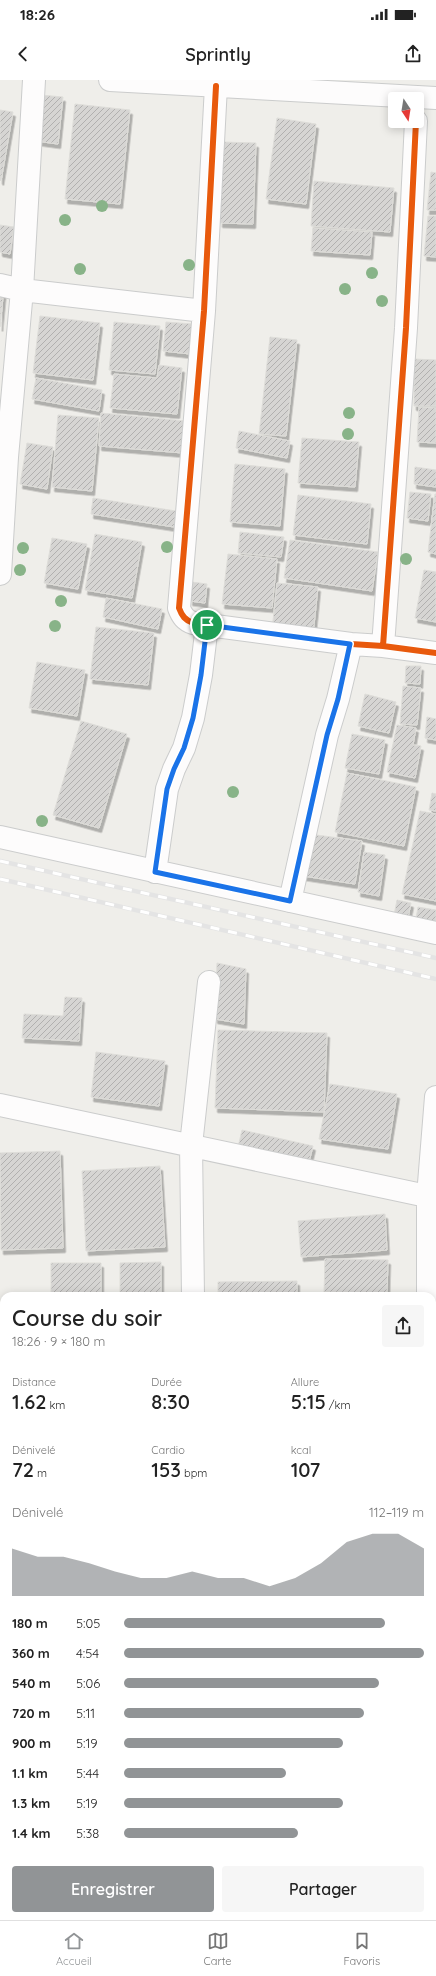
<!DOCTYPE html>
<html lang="fr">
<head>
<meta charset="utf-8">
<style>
  :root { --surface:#fff; --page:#f6f6f6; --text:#222; --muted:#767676; --line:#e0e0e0; --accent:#919496 }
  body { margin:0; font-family:Quicksand,sans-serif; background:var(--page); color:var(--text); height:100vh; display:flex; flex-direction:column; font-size:15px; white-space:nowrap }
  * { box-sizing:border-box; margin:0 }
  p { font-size:13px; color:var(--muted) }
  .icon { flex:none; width:22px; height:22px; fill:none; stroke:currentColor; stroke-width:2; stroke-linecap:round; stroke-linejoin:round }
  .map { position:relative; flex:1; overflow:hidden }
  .drawer { position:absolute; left:0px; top:1212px; width:436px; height:628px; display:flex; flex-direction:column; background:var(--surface); border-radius:12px 12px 0 0; box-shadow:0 2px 10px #0003 }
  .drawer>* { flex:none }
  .needle { width:26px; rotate:168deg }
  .tools { position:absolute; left:388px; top:12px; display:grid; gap:8px }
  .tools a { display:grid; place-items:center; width:36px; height:36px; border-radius:4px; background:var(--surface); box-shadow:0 2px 10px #0003; font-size:20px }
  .pin { position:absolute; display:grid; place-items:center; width:34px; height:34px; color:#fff; margin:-17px; border:2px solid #fff; border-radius:50%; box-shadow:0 1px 4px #0007 }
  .round { display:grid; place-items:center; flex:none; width:42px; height:42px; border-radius:4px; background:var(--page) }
  .headline { display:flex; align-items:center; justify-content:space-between; height:68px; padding:0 12px }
  h1 { font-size:22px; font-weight:600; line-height:30px }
  .stats { display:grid; grid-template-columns:repeat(3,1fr); gap:6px; height:68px; padding:4px 12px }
  .stats div { display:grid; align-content:center }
  .stats b { font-size:20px; font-weight:600 }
  .stats small { font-size:11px; font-weight:400 }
  .stats p { font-size:11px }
  .chart { height:112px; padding:8px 12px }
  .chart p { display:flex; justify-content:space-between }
  .chart svg { width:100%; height:72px; margin-top:4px; fill:var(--accent); opacity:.7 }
  .action { display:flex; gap:8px; margin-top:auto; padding:8px 12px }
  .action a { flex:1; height:46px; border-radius:4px; background:var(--accent); color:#fff; font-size:16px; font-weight:600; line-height:46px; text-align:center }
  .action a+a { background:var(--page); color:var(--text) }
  ul { padding:0 12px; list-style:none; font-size:13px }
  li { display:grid; grid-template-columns:64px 48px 1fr; align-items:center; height:30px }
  li i { height:10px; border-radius:5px; background:var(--accent) }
  .status { display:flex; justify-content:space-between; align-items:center; height:28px; padding:0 20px; background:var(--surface); direction:ltr }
  .status svg { height:11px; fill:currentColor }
  header { display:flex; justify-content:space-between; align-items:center; height:52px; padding:0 12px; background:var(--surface); font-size:18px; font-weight:600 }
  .tab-bar { display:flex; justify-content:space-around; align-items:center; height:56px; border-top:1px solid var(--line); background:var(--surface); font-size:11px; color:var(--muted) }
  .tab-bar a { display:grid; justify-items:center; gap:2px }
  .tab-bar .current { color:var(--accent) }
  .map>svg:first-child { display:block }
  .building { fill:url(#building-hatch); stroke:#deddd9; filter:url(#shadow) }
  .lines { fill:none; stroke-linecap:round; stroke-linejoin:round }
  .minor-casing { stroke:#cbcccc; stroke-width:24 }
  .tertiary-casing { stroke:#cbcccc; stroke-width:24 }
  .minor { stroke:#fdfcfc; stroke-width:22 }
  .tertiary { stroke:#fdfcfc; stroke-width:22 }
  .rail-casing { stroke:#e4e4e4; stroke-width:4.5 }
  .rail { stroke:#fff; stroke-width:3; stroke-dasharray:9; stroke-linecap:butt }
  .cycleway-casing { stroke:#fff; stroke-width:8 }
  .cycleway { stroke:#e8590c; stroke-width:6 }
  .tree { fill:#88b388 }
  .route-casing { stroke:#fff; stroke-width:8 }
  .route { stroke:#1a73e8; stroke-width:5 }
</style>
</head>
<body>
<div class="status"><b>18:26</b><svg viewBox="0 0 49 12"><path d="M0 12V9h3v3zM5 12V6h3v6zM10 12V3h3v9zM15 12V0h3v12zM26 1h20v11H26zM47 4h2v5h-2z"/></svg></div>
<header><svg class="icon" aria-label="back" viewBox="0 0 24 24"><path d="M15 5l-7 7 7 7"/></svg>Sprintly<svg class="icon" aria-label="share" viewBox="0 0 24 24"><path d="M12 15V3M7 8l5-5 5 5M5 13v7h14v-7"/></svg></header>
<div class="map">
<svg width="436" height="1840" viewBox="0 0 436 1840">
  <defs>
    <pattern id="building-hatch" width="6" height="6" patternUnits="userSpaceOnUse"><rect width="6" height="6" fill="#d6d5d3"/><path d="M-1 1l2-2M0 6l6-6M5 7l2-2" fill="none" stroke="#b1b0af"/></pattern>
    <filter id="shadow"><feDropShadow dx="2.5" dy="4.5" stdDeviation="0" flood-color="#0004"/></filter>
  </defs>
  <rect width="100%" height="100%" fill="#efeeea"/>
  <path class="building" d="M41 15 63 17 58 64 36 61Z
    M75 24 130 30 120 124 65 119Z
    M0 30 13 32 1 101 0 100Z
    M277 38 316 44 306 124 266 119Z
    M223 62 256 63 253 144 220 143Z
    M431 92 436 93V130H427Z
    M314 101 394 108 390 152 311 146Z
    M428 136H436V177L424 176Z
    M0 145 14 147 10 174 0 172Z
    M313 148 372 152 370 175 311 171Z
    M0 207H4L0 247Z
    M40 236 100 243 93 300 33 293Z
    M114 242 160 246 155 294 109 290Z
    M166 242 193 244 190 274 163 271Z
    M270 257 297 260 286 356 259 354Z
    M414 279 436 280V326H414Z
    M159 285 182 288 177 334 110 328 114 294 157 298Z
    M36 298 102 310 99 331 32 319Z
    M419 327 436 328V363L417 362Z
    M101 333 186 341 183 373 99 366Z
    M58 335 99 338 92 411 52 407Z
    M239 351 290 361 287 378 236 368Z
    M302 358 359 362 355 407 298 403Z
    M27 363 53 367 47 409 20 404Z
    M235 384 285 389 280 446 230 442Z
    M415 387 436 390V407L414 404Z
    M410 412 431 414 428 441 407 438Z
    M435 414H436V474L428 472Z
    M298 415 371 424 367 464 293 455Z
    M93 418 176 431 174 447 91 434Z
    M240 452 284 457 281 477 238 473Z
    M95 454 142 462 132 518 85 510Z
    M52 458 87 464 78 509 44 503Z
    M290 460 378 472 372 511 284 498Z
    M228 474 277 479 272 528 222 524Z
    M424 490 436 492V542L415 538Z
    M192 502 207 504 205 523 190 521Z
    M277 503 318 507 313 555 272 550Z
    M106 518 162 529 158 549 103 537Z
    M96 547 154 553 148 605 90 599Z
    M37 582 85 590 77 636 29 628Z
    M406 586H421L420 604 405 603Z
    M403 606 421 608 417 645 400 644Z
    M365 614 396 622 389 653 358 646Z
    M427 637 436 639V660L425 658Z
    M81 641 127 654 99 748 53 735Z
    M397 645 416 648 413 665 421 666 415 698 387 692Z
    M352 654 385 660 379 694 345 688Z
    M347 693 416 707 404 766 335 752Z
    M432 713 436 714V731L429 730Z
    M420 731 436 734V821L402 814Z
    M309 754 362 761 355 804 303 796Z
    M364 772 385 775 379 816 358 812Z
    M397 820 411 823 407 843 393 840Z
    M418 827 436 830V848L415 844Z
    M217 883 246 889 244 944 215 939Z
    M65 917 82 918 79 961 22 958 24 934 63 936Z
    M218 950 327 953 324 1032 215 1028Z
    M96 972 165 981 159 1026 91 1017Z
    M330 1004 397 1014 388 1069 319 1059Z
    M242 1050 313 1066 309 1082 238 1067Z
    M60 1071 63 1168 1 1170 0 1073Z
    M160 1086 165 1167 86 1171 82 1091Z
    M385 1134 387 1170 301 1177 298 1141Z
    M325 1179 388 1180 387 1213 324 1212Z
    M161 1182V1216H120V1183Z
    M51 1183H101V1216H51Z
    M297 1201V1216H218V1202Z
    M0 1604H4V1649H0Z
    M3 1650H4V1712H2Z
    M326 1836H384V1840H326Z
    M238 1838 280 1839V1840H238Z"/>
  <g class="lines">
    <defs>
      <path id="minor" d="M110 0 436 18
        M216 6 204 231 179 528C182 536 185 540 193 543L351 564 383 566 436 573
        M0 205 22 210 204 231
        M0 494 7 377 22 210 34 0
        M383 566 406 248 416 41
        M0 757 436 853
        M155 792 167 709 174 689 184 668 193 638 201 595 207 545
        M290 821 327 655 338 619 351 564
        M0 1025 436 1118
        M193 1216 191 1065 209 902
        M428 1216V1116L436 1017
        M197 1836V1840
        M426 1836V1840"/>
      <path id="tertiary" d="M432 1763H436
        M0 1771H4"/>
    </defs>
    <use href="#minor" class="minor-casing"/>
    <use href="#tertiary" class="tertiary-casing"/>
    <use href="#minor" class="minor"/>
    <use href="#tertiary" class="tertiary"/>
    <defs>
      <path id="rail" d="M0 781 436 878
        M0 799 436 899"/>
    </defs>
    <use href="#rail" class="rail-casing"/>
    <use href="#rail" class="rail"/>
    <defs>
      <path id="cycleway" d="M216 6 204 231 179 528C182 536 185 540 193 543L351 564 383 566 436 573
        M383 566 406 248 416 41"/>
    </defs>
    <use href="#cycleway" class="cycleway-casing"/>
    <use href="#cycleway" class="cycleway"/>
  </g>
  <g class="tree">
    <circle cx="102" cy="126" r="6"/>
    <circle cx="65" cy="140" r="6"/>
    <circle cx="189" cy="185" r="6"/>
    <circle cx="80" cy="189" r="6"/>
    <circle cx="372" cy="193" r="6"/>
    <circle cx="345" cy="209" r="6"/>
    <circle cx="382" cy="221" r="6"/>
    <circle cx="349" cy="333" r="6"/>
    <circle cx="348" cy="354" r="6"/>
    <circle cx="167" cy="467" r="6"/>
    <circle cx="23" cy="468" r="6"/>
    <circle cx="406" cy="479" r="6"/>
    <circle cx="20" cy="490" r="6"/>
    <circle cx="61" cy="521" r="6"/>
    <circle cx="55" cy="546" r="6"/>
    <circle cx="233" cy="712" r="6"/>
    <circle cx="42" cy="741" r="6"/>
  </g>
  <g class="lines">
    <defs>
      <path id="route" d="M207 545 350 564 338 619 327 655 290 821 155 792 167 709 174 689 184 668 193 638 201 595Z"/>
    </defs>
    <use href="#route" class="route-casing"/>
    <use href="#route" class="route"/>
  </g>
</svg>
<div class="tools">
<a><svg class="needle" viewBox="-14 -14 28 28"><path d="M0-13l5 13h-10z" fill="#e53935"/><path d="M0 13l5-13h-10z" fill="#767676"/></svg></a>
</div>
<div class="pin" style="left:207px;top:545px;background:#1e9e55"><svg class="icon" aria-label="arrive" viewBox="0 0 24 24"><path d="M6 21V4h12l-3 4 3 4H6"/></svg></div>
<section class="drawer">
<div class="headline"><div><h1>Course du soir</h1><p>18:26 · 9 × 180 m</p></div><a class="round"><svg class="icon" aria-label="share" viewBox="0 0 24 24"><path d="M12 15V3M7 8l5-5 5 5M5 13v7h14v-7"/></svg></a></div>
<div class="stats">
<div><p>Distance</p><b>1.62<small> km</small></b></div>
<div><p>Durée</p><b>8:30</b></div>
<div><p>Allure</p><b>5:15<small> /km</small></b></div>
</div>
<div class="stats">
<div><p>Dénivelé</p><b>72<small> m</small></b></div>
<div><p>Cardio</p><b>153<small> bpm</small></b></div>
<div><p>kcal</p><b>107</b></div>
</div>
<div class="chart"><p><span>Dénivelé</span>112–119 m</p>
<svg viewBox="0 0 160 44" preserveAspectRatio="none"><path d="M0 44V15L10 20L20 20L30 24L40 29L50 33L60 33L70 29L80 33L90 33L100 38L110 33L120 24L130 11L140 6L150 6L160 15V44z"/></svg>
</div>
<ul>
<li><b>180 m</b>5:05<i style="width:87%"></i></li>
<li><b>360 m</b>4:54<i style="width:100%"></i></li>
<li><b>540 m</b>5:06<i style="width:85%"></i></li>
<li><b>720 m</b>5:11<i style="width:80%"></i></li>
<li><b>900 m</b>5:19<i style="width:73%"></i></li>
<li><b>1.1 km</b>5:44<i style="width:54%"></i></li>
<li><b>1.3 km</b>5:19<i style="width:73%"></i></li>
<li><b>1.4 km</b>5:38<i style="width:58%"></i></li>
</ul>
<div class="action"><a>Enregistrer</a><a>Partager</a></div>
</section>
</div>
<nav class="tab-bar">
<a class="current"><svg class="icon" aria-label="home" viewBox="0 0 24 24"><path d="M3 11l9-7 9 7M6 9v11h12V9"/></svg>Accueil</a>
<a><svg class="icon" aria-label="map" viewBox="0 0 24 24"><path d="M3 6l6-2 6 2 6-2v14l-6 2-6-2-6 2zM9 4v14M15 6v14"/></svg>Carte</a>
<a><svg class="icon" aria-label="saved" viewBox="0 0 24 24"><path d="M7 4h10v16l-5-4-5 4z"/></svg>Favoris</a>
</nav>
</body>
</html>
